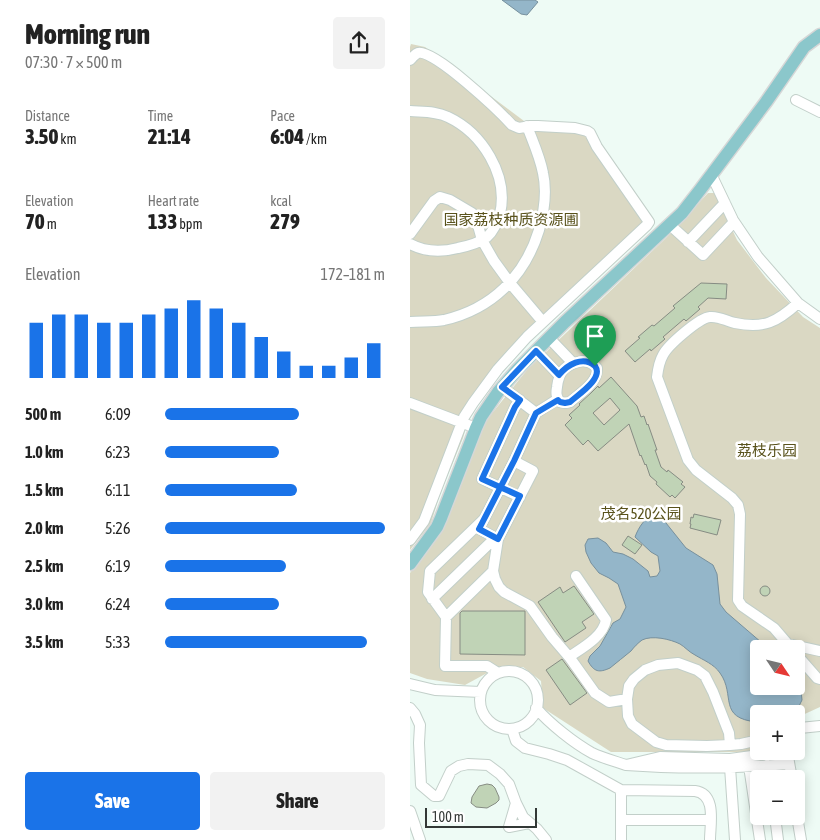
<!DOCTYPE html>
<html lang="en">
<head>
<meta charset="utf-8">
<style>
  :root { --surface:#fff; --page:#f2f2f2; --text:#222; --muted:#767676; --accent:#1a73e8 }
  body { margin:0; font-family:"Asap Condensed","Noto Sans SC",sans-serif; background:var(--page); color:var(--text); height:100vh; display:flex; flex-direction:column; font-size:19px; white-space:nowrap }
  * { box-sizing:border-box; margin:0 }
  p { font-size:16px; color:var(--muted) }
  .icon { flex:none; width:28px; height:28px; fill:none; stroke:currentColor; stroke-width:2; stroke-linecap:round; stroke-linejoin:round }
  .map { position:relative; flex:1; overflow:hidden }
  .drawer { display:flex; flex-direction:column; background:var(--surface); width:410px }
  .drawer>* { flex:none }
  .needle { width:32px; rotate:125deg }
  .controls { position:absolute; left:340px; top:640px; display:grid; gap:10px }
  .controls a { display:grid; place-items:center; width:55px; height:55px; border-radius:5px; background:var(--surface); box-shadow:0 2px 12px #0003; font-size:25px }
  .scale { position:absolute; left:15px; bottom:12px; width:112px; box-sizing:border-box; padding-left:5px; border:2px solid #333836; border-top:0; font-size:14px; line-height:18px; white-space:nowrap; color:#333836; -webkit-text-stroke:4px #fff; paint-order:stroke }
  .pin { position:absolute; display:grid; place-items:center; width:42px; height:42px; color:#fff; margin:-51px -21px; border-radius:50% 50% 50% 0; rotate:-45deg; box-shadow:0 0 5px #0007 }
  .pin .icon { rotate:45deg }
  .round { display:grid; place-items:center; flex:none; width:52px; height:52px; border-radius:5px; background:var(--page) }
  .summary { display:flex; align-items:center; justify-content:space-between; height:85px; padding:0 25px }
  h1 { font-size:28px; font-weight:800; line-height:38px }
  .stats { display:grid; grid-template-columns:repeat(3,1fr); gap:8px; height:85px; padding:5px 25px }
  .stats div { display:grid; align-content:center }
  .stats b { font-size:21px; font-weight:800 }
  .stats small { font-size:14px; font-weight:400 }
  .stats p { font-size:14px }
  .chart { height:140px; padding:10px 25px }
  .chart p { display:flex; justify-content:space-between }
  .chart svg { width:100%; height:90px; margin-top:5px; stroke:var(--accent); stroke-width:6 }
  .primary-button { display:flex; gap:10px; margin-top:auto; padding:10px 25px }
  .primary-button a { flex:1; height:58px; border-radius:5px; background:var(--accent); color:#fff; font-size:20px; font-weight:800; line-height:58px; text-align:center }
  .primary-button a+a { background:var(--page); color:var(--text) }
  ul { padding:0 25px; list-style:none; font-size:16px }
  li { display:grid; grid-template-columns:80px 60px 1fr; align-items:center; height:38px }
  li i { height:12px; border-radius:6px; background:var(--accent) }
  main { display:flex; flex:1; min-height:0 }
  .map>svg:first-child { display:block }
  .green { fill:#dad8c3; fill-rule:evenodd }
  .water { fill:#94b6c9; stroke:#77909d }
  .building { fill:#c0d3b6; stroke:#868c83; fill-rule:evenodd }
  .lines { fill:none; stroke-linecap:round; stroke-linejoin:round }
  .minor-casing { stroke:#c2cfc9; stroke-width:12 }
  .major-casing { stroke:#d6d7d7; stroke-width:15 }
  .minor { stroke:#fff; stroke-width:10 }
  .major { stroke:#8bc7cb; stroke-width:12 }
  .route-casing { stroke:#fff; stroke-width:10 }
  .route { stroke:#1a73e8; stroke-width:6 }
  .labels { text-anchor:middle; stroke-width:5; stroke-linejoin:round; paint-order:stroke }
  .park-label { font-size:15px; fill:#59521b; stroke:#fff }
</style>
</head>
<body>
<main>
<section class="drawer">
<div class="summary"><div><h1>Morning run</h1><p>07:30 · 7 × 500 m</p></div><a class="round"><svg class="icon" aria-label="share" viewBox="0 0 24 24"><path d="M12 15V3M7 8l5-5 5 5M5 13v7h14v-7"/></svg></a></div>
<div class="stats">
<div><p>Distance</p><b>3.50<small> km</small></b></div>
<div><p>Time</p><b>21:14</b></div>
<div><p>Pace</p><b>6:04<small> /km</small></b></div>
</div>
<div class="stats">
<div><p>Elevation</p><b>70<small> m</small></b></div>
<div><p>Heart rate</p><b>133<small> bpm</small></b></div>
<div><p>kcal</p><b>279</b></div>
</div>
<div class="chart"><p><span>Elevation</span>172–181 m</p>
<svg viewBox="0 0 160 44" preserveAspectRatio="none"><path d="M5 44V17M15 44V13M25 44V13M35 44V17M45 44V17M55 44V13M65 44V10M75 44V6M85 44V10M95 44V17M105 44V24M115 44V31M125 44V38M135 44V38M145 44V34M155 44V27"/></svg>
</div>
<ul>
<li><b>500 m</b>6:09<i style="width:61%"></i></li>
<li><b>1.0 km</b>6:23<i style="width:52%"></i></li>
<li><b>1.5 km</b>6:11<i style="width:60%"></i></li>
<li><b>2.0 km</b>5:26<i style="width:100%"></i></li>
<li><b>2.5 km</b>6:19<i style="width:55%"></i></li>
<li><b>3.0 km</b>6:24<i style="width:52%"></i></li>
<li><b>3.5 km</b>5:33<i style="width:92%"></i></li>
</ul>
<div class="primary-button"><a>Save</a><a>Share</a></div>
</section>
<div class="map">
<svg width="410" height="840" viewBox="0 0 410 840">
  <rect width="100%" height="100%" fill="#eefbf5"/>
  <path class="green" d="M1 44 15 47 114 121 180 129 186 143 244 225 110 350 92 371 59 416 53 438 30 494 21 523 0 550V47Z
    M298 193H305L327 240 356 278 393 317 410 328V707L386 718V714H349V745L339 752H201L133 708 131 681 113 667H88L55 685 17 679 0 673V573L29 534 71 427 117 370 256 238ZM349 649H386V686H349Z"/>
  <path class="water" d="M92 0H125L128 2 117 15 111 14Z
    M244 512 250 514 256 523 276 548 303 565 307 574 310 604 316 612 359 649H349V686H386V682L391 690 392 700 389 706 377 714H349V722H347C307 718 326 695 310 673 304 664 293 660 285 655 279 652 275 647 270 644 260 639 242 635 232 640 228 643 224 647 221 651 214 657 207 662 200 668 189 673 184 672 178 661L180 656 190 646 203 623 210 619 216 607 208 584 199 578 189 573 181 563 176 552 175 545 178 539 188 538 196 543 203 552 213 554 223 559 238 571 240 577 247 576 250 571 248 556 241 552 225 537C229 526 235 519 244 512Z"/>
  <path class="building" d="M291 283 317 284 316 299 298 298 288 307 290 309 276 321 274 319 253 337 255 339 241 351 240 349 225 362 215 351 230 338 228 337 242 325 244 326 265 308 263 306Z
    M201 377 227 406 231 417 234 416 237 425 238 424 247 450H245L251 467 257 472 258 470 273 482 271 484 275 487 265 498 262 495 260 497 246 484 247 482 240 476 236 464 235 465 231 455 230 456 219 424 188 451 178 440 173 445 155 425 162 418 159 415 170 405 169 404 182 392 188 386 189 388ZM200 398 210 410 194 425 183 413Z
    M284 514 311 520 307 535 280 528 281 524H280L281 517 283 518Z
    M218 536 232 545 225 554 212 545Z
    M350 591a5 5 0 1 1 10 0a5 5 0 1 1-10 0Z
    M164 586 184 614 172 622 176 628 155 642 128 602 150 587 153 593Z
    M52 611H115V655L50 654V613Z
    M152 659 177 693 160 705 136 670Z
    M77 784 82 785 85 788 89 797V800L86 803 77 808 66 807 61 803 62 797 69 786Z"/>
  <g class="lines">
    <defs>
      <path id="minor" d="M0 60C2 58 5 54 8 53 23 48 90 112 102 125L109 128 120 126H128L165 128 177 131 180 133 187 147 239 222 237 225 117 337 88 369 63 403 54 417 14 521 0 540
        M386 100 410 112
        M0 111C13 112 26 111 38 117 72 133 99 175 90 214 87 222 84 231 77 237 69 243 58 246 48 248 33 252 15 252 0 244
        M301 174 323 220 348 257 388 303 410 319
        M260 225 293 255 324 222
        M0 234 24 201 30 197 40 200 62 213 67 222 72 240 84 261 100 283 133 322
        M278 242 315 203
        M0 322C11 321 24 322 34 320 82 309 115 276 129 230 134 212 137 191 133 173 130 157 123 142 117 126
        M139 338 162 362
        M126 351 149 375
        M173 361 181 363 187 368C188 383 170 393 160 402L155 403 150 402C146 397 146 393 147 387 149 370 156 364 173 361Z
        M0 403 66 428
        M126 413 148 399
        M104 461 123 471 88 539 83 571 85 579 89 587 94 592 120 606 142 637 160 658 185 693 199 702 217 699
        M110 497 72 479 105 407 110 400
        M75 518 20 571 18 592 36 617 83 571
        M88 539 69 529 104 461 126 413 92 387
        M22 599 85 538
        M36 617 35 666H77L88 673
        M378 644 410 651
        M382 649 364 628 332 606 328 600 330 514 328 505 322 498 286 470 278 460 247 377C248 368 249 362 253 355 258 345 289 318 300 317 309 316 316 321 325 323 354 329 367 322 388 303
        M386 654 407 678 410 679
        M159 657C172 648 193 637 196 620L166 576
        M70 700a29 29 0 1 1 58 0a29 29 0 1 1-58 0Z
        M0 684 25 690 71 692
        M0 708 5 714 10 725 9 743 11 785 24 796H29L41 771 49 766 58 764 78 765 90 774 99 784 106 803 113 817 127 829 136 840
        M126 708C140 724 164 743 182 753 193 758 204 761 216 765
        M102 729 106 741 115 748 139 754 157 760 211 790 285 791C307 794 300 824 300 840
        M386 730 390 728 410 726
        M320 745 319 733 303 692 295 676 287 670 268 663 248 665 235 670 224 679 219 686 217 699 218 716 222 724 246 742 256 745 297 746 320 745 331 744 349 740
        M360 751 357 754 320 759 250 757 216 765C270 769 325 768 379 764
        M377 751 382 779
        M357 765 359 779
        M339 766 350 840
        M320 767 325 840
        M106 803 99 827 119 823
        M386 810 391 840
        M0 811 10 840
        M365 816 368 840
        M211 820V790
        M211 840V820H300"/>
      <path id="major" d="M0 564 27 527 31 518 66 428 71 417 88 392 108 369 155 322 272 213 290 190 356 102 394 47 410 35"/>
    </defs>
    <use href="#minor" class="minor-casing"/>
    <use href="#major" class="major-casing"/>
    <use href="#minor" class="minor"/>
    <use href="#major" class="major"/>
  </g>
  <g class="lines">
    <defs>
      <path id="route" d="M185 366C194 378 169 394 160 402L155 403 150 402 148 400 126 413 104 461 69 529 88 539 110 496 72 479 105 407 110 400 92 387 126 351 149 375C157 365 173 355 185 366"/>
    </defs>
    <use href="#route" class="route-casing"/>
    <use href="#route" class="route"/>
  </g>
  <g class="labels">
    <g class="park-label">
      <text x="101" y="225">国家荔枝种质资源圃</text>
      <text x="357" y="456">荔枝乐园</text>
      <text x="231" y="519">茂名520公园</text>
    </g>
  </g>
</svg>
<div class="controls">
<a><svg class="needle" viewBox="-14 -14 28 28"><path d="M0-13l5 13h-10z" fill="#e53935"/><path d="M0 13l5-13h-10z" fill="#767676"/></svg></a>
<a>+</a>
<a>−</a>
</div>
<div class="scale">100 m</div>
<div class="pin" style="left:185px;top:366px;background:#1e9e55"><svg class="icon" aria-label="arrive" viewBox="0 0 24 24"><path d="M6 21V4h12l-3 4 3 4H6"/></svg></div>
</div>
</main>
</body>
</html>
